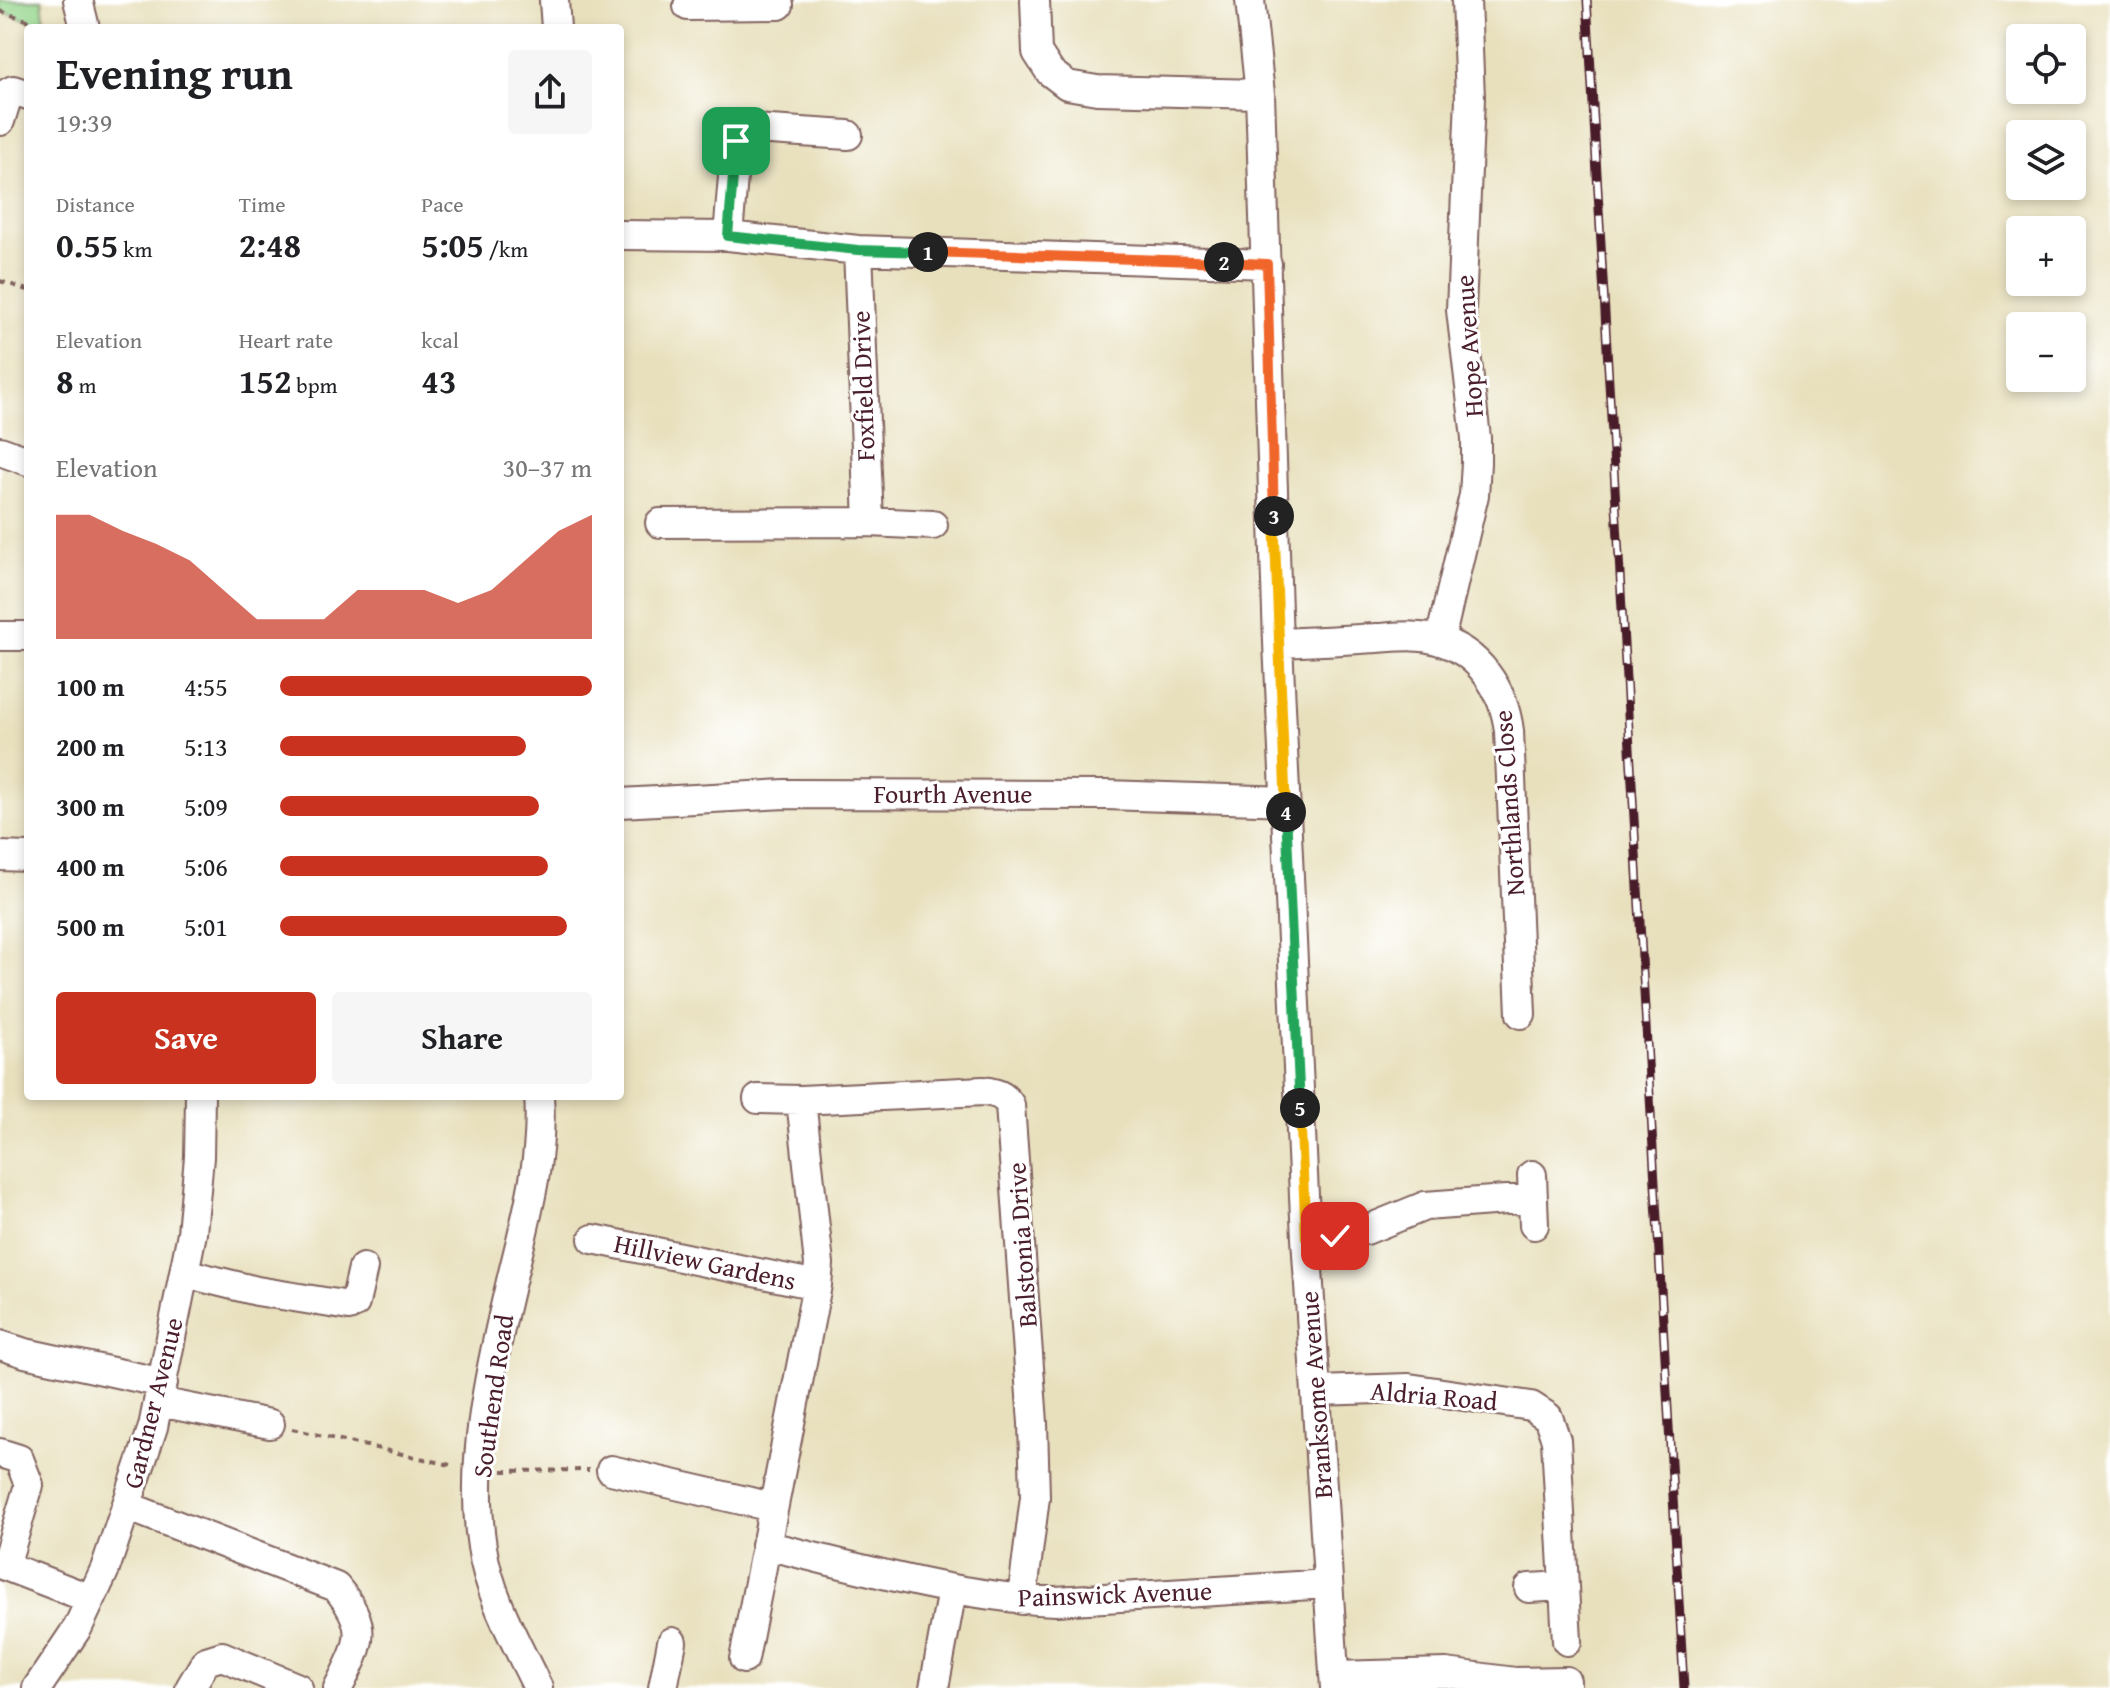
<!DOCTYPE html>
<html lang="en">
<head>
<meta charset="utf-8">
<style>
  :root { --surface:#fff; --page:#f6f6f6; --text:#202124; --muted:#757577; --accent:#c8321e }
  body { margin:0; font-family:"Gentium Book Plus",serif; background:var(--page); color:var(--text); height:100vh; display:flex; flex-direction:column; font-size:30px; white-space:nowrap }
  * { box-sizing:border-box; margin:0 }
  p { font-size:26px; color:var(--muted) }
  .icon { flex:none; width:44px; height:44px; fill:none; stroke:currentColor; stroke-width:2; stroke-linecap:round; stroke-linejoin:round }
  .map { position:relative; flex:1; overflow:hidden }
  .side { position:absolute; left:24px; top:24px; width:600px; height:1076px; display:flex; flex-direction:column; background:var(--surface); border-radius:8px; box-shadow:0 4px 12px #0003 }
  .side>* { flex:none }
  .fabs { position:absolute; left:2006px; top:24px; display:grid; gap:16px }
  .fabs a { display:grid; place-items:center; width:80px; height:80px; border-radius:8px; background:var(--surface); box-shadow:0 4px 12px #0003; font-size:40px }
  .pin { position:absolute; display:grid; place-items:center; width:68px; height:68px; color:#fff; margin:-34px; border-radius:16px; box-shadow:0 4px 12px #0006 }
  .km { position:absolute; width:40px; height:40px; margin:-20px; border-radius:50%; background:#222; color:#fff; font-size:22px; line-height:40px; text-align:center }
  .round { display:grid; place-items:center; flex:none; width:84px; height:84px; border-radius:8px; background:var(--page) }
  .overview { display:flex; align-items:center; justify-content:space-between; height:136px; padding:0 32px }
  h1 { font-size:44px; font-weight:700; line-height:60px }
  .metrics { display:grid; grid-template-columns:repeat(3,1fr); gap:12px; height:136px; padding:8px 32px }
  .metrics div { display:grid; align-content:center }
  .metrics b { font-size:34px; font-weight:700 }
  .metrics small { font-size:22px; font-weight:400 }
  .metrics p { font-size:22px }
  .chart { height:224px; padding:16px 32px }
  .chart p { display:flex; justify-content:space-between }
  .chart svg { width:100%; height:144px; margin-top:8px; fill:var(--accent); opacity:.7 }
  .cta { display:flex; gap:16px; margin-top:auto; padding:16px 32px }
  .cta a { flex:1; height:92px; border-radius:8px; background:var(--accent); color:#fff; font-size:32px; font-weight:700; line-height:92px; text-align:center }
  .cta a+a { background:var(--page); color:var(--text) }
  ul { padding:0 32px; list-style:none; font-size:26px }
  li { display:grid; grid-template-columns:128px 96px 1fr; align-items:center; height:60px }
  li i { height:20px; border-radius:10px; background:var(--accent) }
  .map>svg:first-child { display:block }
  .green { fill:#95d58c; stroke:#707a5c; stroke-width:2 }
  .lines { fill:none; stroke-linecap:round; stroke-linejoin:round }
  .minor-casing { stroke:#81635e; stroke-width:32 }
  .path { stroke:#81635e; stroke-width:4; stroke-dasharray:6 6; stroke-linecap:butt }
  .minor { stroke:#fff; stroke-width:28 }
  .rail-casing { stroke:#4a1f2b; stroke-width:9 }
  .rail { stroke:#fff; stroke-width:6; stroke-dasharray:18; stroke-linecap:butt }
  .split-1-casing { stroke:#fff; stroke-width:16 }
  .split-2-casing { stroke:#fff; stroke-width:16 }
  .split-3-casing { stroke:#fff; stroke-width:16 }
  .split-4-casing { stroke:#fff; stroke-width:16 }
  .split-5-casing { stroke:#fff; stroke-width:16 }
  .split-6-casing { stroke:#fff; stroke-width:16 }
  .split-1 { stroke:#22a559; stroke-width:10 }
  .split-2 { stroke:#f0652b; stroke-width:10 }
  .split-3 { stroke:#f0652b; stroke-width:10 }
  .split-4 { stroke:#f5b400; stroke-width:10 }
  .split-5 { stroke:#22a559; stroke-width:10 }
  .split-6 { stroke:#f5b400; stroke-width:10 }
  .labels { text-anchor:middle; stroke-width:6; stroke-linejoin:round; paint-order:stroke }
  .street-label { font-size:26px; fill:#4a1f2b; stroke:#fff }
</style>
</head>
<body>
<div class="map">
<svg width="2110" height="1688" viewBox="0 0 2110 1688">
  <rect width="100%" height="100%" fill="#fff"/>
  <filter id="ink" filterUnits="userSpaceOnUse"><feTurbulence type="fractalNoise" baseFrequency=".0125" numOctaves="2"/><feDisplacementMap in="SourceGraphic" scale="16" xChannelSelector="R" yChannelSelector="G"/><feConvolveMatrix kernelMatrix="1 2 1 2 8 2 1 2 1" color-interpolation-filters="sRGB"/></filter>
  <filter id="wash" filterUnits="userSpaceOnUse"><feTurbulence type="fractalNoise" baseFrequency=".006" numOctaves="4" result="noise"/><feDisplacementMap in="SourceGraphic" scale="32" xChannelSelector="R" yChannelSelector="G"/><feGaussianBlur stdDeviation="1.8" result="paint"/><feColorMatrix in="noise" values="0 0 0 0 0 0 0 0 0 0 0 0 0 0 0 0 0 1.4 0 .05"/><feComposite in="paint" operator="in"/></filter>
  <g filter="url(#wash)">
    <rect width="100%" height="100%" fill="#e8e0bd"/>
    <path class="green" d="M0 0H42L45 26 0 11Z"/>
  </g>
  <g filter="url(#ink)">
    <g class="lines">
      <defs>
        <path id="minor" d="M78 0 85 28
          M554 0 556 28
          M1035 0 1037 52 1050 72 1067 85 1097 90 1260 94
          M1250 0 1260 94 1278 643 1306 1238 1335 1688
          M688 6 779 5
          M0 121 9 92 13 90 28 95
          M620 235 728 236 858 250 1267 264
          M728 236 736 141 743 132 754 129 848 135
          M0 451 28 461
          M869 522 933 525
          M660 523 869 522 858 250
          M0 636H28
          M1440 640 1474 495 1476 463V438L1461 310 1470 98 1466 0
          M1278 643C1311 642 1343 640 1376 638 1396 637 1418 634 1437 640 1479 651 1504 690 1509 731L1521 1014
          M620 803 785 794 1106 795 1285 801
          M0 856 28 857
          M758 1099 801 1100 983 1091C996 1093 1003 1094 1010 1105L1033 1423 1035 1497 1022 1600
          M1532 1175 1534 1225
          M1306 1238 1366 1230 1425 1206 1533 1198
          M593 1239 817 1285
          M184 1273 257 1291 349 1306 355 1303 363 1268
          M0 1345 25 1353 163 1383
          M1317 1391 1409 1388 1531 1406 1548 1417 1556 1440 1567 1641
          M159 1402 270 1424
          M0 1453 19 1459 29 1485 5 1566
          M611 1470 772 1507
          M127 1506 336 1587C371 1629 360 1644 338 1688
          M765 1545C861 1568 957 1597 1056 1601L1328 1584
          M0 1564 91 1599
          M1529 1588 1564 1586
          M744 1659 817 1285 819 1264 801 1100
          M1334 1676 1446 1673 1515 1682 1566 1681V1688
          M37 1688 78 1627 105 1569 153 1427 192 1233 199 1157 200 1096
          M190 1688 206 1661 222 1656 298 1688
          M538 1688C517 1644 489 1596 482 1547 469 1465 489 1374 508 1294 523 1229 544 1163 539 1096
          M663 1688 672 1642
          M934 1688 952 1590"/>
      </defs>
      <use href="#minor" class="minor-casing"/>
      <path class="path" d="M0 11 45 26
        M0 281 28 290
        M292 1429 455 1466
        M502 1471 589 1470"/>
      <use href="#minor" class="minor"/>
      <defs>
        <path id="rail" d="M1587 0 1684 1688"/>
      </defs>
      <use href="#rail" class="rail-casing"/>
      <use href="#rail" class="rail"/>
    </g>
  </g>
  <g class="lines" filter="url(#ink)">
    <defs>
      <path id="split-1" d="M736 141 728 236 858 250 928 252"/>
      <path id="split-2" d="M928 252 1224 262"/>
      <path id="split-3" d="M1224 262 1267 264 1274 516"/>
      <path id="split-4" d="M1274 516 1286 812"/>
      <path id="split-5" d="M1286 812 1300 1108"/>
      <path id="split-6" d="M1300 1108 1306 1238 1335 1236"/>
    </defs>
    <use href="#split-1" class="split-1-casing"/>
    <use href="#split-2" class="split-2-casing"/>
    <use href="#split-3" class="split-3-casing"/>
    <use href="#split-4" class="split-4-casing"/>
    <use href="#split-5" class="split-5-casing"/>
    <use href="#split-6" class="split-6-casing"/>
    <use href="#split-1" class="split-1"/>
    <use href="#split-2" class="split-2"/>
    <use href="#split-3" class="split-3"/>
    <use href="#split-4" class="split-4"/>
    <use href="#split-5" class="split-5"/>
    <use href="#split-6" class="split-6"/>
  </g>
  <g class="labels">
    <g class="street-label">
      <text transform="translate(1469 346) rotate(-94)" y="9">Hope Avenue</text>
      <text transform="translate(863 386) rotate(-92)" y="9">Foxfield Drive</text>
      <text x="953" y="803">Fourth Avenue</text>
      <text transform="translate(1509 803) rotate(-94)" y="9">Northlands Close</text>
      <text transform="translate(1022 1245) rotate(-94)" y="9">Balstonia Drive</text>
      <text transform="translate(705 1262) rotate(12)" y="9">Hillview Gardens</text>
      <text transform="translate(1316 1395) rotate(-94)" y="9">Branksome Avenue</text>
      <text transform="translate(493 1396) rotate(-82)" y="9">Southend Road</text>
      <text transform="translate(1434 1396) rotate(5)" y="9">Aldria Road</text>
      <text transform="translate(153 1403) rotate(-76)" y="9">Gardner Avenue</text>
      <text transform="translate(1115 1594) rotate(-2)" y="9">Painswick Avenue</text>
    </g>
  </g>
</svg>
<div class="fabs">
<a><svg class="icon" aria-label="locate" viewBox="0 0 24 24"><circle cx="12" cy="12" r="6"/><path d="M12 2v4M12 18v4M2 12h4M18 12h4"/></svg></a>
<a><svg class="icon" aria-label="layers" viewBox="0 0 24 24"><path d="M12 4l9 5-9 5-9-5zM3 14l9 5 9-5"/></svg></a>
<a>+</a>
<a>−</a>
</div>
<div class="pin" style="left:736px;top:141px;background:#1e9e55"><svg class="icon" aria-label="arrive" viewBox="0 0 24 24"><path d="M6 21V4h12l-3 4 3 4H6"/></svg></div>
<div class="pin" style="left:1335px;top:1236px;background:#d93025"><svg class="icon" aria-label="check" viewBox="0 0 24 24"><path d="M5 12l5 5 9-10"/></svg></div>
<b class="km" style="left:928px;top:252px">1</b>
<b class="km" style="left:1224px;top:262px">2</b>
<b class="km" style="left:1274px;top:516px">3</b>
<b class="km" style="left:1286px;top:812px">4</b>
<b class="km" style="left:1300px;top:1108px">5</b>
<section class="side">
<div class="overview"><div><h1>Evening run</h1><p>19:39</p></div><a class="round"><svg class="icon" aria-label="share" viewBox="0 0 24 24"><path d="M12 15V3M7 8l5-5 5 5M5 13v7h14v-7"/></svg></a></div>
<div class="metrics">
<div><p>Distance</p><b>0.55<small> km</small></b></div>
<div><p>Time</p><b>2:48</b></div>
<div><p>Pace</p><b>5:05<small> /km</small></b></div>
</div>
<div class="metrics">
<div><p>Elevation</p><b>8<small> m</small></b></div>
<div><p>Heart rate</p><b>152<small> bpm</small></b></div>
<div><p>kcal</p><b>43</b></div>
</div>
<div class="chart"><p><span>Elevation</span>30–37 m</p>
<svg viewBox="0 0 160 44" preserveAspectRatio="none"><path d="M0 44V6L10 6L20 11L30 15L40 20L50 29L60 38L70 38L80 38L90 29L100 29L110 29L120 33L130 29L140 20L150 11L160 6V44z"/></svg>
</div>
<ul>
<li><b>100 m</b>4:55<i style="width:100%"></i></li>
<li><b>200 m</b>5:13<i style="width:79%"></i></li>
<li><b>300 m</b>5:09<i style="width:83%"></i></li>
<li><b>400 m</b>5:06<i style="width:86%"></i></li>
<li><b>500 m</b>5:01<i style="width:92%"></i></li>
</ul>
<div class="cta"><a>Save</a><a>Share</a></div>
</section>
</div>
</body>
</html>
